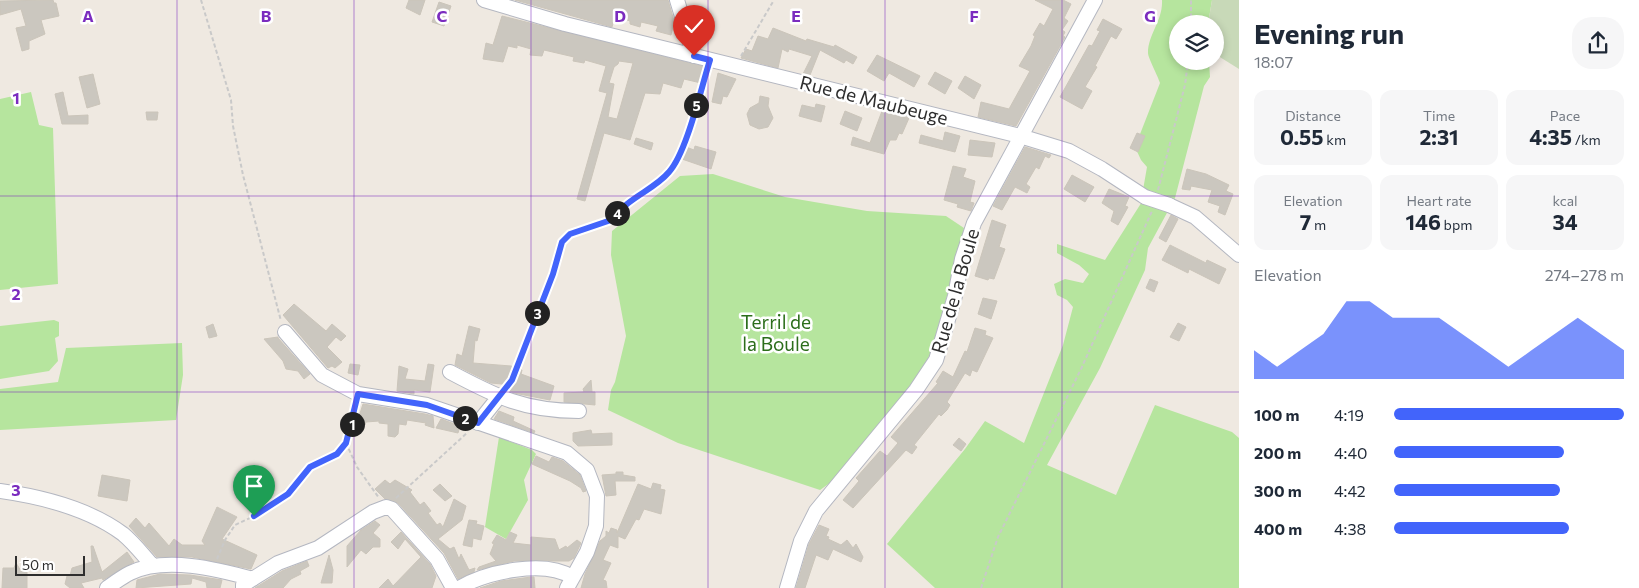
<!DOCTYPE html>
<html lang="en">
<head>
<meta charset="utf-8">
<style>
  :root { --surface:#fff; --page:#f6f6f7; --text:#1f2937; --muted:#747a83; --accent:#4264fb }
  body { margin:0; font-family:Commissioner,sans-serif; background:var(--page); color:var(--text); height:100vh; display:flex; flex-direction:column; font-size:19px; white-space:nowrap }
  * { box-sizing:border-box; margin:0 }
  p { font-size:16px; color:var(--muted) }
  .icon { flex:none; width:28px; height:28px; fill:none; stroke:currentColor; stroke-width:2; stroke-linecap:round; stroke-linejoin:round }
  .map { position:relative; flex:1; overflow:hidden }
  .drawer { display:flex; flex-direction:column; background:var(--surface); width:400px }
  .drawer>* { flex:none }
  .controls { position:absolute; left:1169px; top:15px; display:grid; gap:10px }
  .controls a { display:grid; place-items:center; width:55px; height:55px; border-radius:50%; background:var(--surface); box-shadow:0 2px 8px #0003; font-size:25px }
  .scale { position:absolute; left:15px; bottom:12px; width:70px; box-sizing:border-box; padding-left:5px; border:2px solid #2e2e2e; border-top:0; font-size:14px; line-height:18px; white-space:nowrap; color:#2e2e2e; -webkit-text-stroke:4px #fff; paint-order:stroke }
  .pin { position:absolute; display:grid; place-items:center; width:42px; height:42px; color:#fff; margin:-51px -21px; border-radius:50% 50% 50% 0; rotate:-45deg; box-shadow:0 0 5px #0007 }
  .pin .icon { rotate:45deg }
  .km { position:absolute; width:25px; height:25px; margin:-12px; border-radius:50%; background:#222; color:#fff; font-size:14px; line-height:25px; text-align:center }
  .round { display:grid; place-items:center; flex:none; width:52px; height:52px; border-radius:20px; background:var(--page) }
  .head { display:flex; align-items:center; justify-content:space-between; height:85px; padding:0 15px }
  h1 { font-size:28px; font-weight:700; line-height:38px }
  .figures { display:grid; grid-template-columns:repeat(3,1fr); gap:8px; height:85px; padding:5px 15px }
  .figures div { display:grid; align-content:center; border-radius:12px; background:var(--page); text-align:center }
  .figures b { font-size:21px; font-weight:700 }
  .figures small { font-size:14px; font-weight:400 }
  .figures p { font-size:14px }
  .chart { height:140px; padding:10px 15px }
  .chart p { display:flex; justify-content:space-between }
  .chart svg { width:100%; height:90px; margin-top:5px; fill:var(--accent); opacity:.7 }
  ul { padding:0 15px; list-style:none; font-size:16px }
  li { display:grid; grid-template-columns:80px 60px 1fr; align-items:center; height:38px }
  li i { height:12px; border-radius:6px; background:var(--accent) }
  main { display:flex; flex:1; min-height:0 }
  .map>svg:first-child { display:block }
  .green { fill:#b6e59e }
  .cemetery { fill:#c8d9b8 }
  .building { fill:#cbc7bf; stroke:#cbc5ba; fill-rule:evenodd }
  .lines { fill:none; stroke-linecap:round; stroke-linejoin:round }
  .minor-casing { stroke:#b4b7c1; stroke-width:16 }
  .path { stroke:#c9c9c9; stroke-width:2; stroke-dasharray:4 2.5; stroke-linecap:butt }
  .minor { stroke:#fff; stroke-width:14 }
  .minor-bridge-casing { stroke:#b4b7c1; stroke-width:16; stroke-linecap:butt }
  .minor-bridge { stroke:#fff; stroke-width:14 }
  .route-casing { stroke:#fff; stroke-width:10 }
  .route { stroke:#4264fb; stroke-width:6 }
  .grid { fill:none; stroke:#7b2cbf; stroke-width:1; stroke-opacity:0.55 }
  .labels { text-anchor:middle; stroke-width:5; stroke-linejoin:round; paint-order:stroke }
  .street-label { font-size:19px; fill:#2e2e2e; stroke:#fff }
  .park-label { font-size:19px; fill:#2c6e1b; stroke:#fff }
  .grid-label { font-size:16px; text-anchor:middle; font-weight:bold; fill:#7b2cbf; stroke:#fff; stroke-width:5; stroke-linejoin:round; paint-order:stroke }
</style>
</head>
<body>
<main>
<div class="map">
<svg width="1239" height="588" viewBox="0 0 1239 588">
  <rect width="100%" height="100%" fill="#efe9e1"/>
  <path class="green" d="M1162 0H1212L1208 24H1178V61H1209L1210 77 1204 86 1175 198 1148 248 1145 270 1100 368 1047 465 1116 495 1155 405 1232 432 1239 438V588H935L887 544 965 449 985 421 1024 443 1063 345 1073 307 1067 300 1057 295 1054 284 1065 279 1083 283 1089 274 1079 265 1057 253V244L1105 260 1145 197 1143 190 1147 167 1141 160 1135 147 1160 83C1158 76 1148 58 1148 53 1148 34 1163 21 1162 0Z
    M31 92 39 125 53 128 58 284 0 290V99Z
    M713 174 785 197 867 211 946 216 964 228 961 247 931 352 922 371 834 480 820 490 678 443 608 410 611 390 615 382 626 336 611 255 612 231 680 176Z
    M54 320 59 322V336L55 338 58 361 49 371 0 379V326Z
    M182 343 183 375 176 420 0 430V389L58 382 66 348Z
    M499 437 532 450 536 454 524 480 528 500 506 539 485 527Z"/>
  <path class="cemetery" d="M1212 0H1239V69L1215 54V24H1208Z"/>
  <path class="building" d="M53 0 54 3H56L59 16 41 20 45 34 29 41V49L22 51 16 28 26 26 21 9 0 15V1Z
    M409 0H425L420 15 406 8Z
    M515 0H668L674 21 671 35 656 31 658 26 641 22 640 27 630 24V21L615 16 612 27Z
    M1035 0H1063L1071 4 1064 18 1068 21 1062 30 1065 32 1063 36 1065 37 1016 126 978 117 981 102 1009 109 1030 71 1019 66 1031 46 1035 36 1033 35 1040 23 1044 26 1053 9Z
    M439 2 451 6 444 26 432 22Z
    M502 16 705 67 701 83 684 79 681 88 663 83 660 94 645 93 630 140 604 133 585 201 577 199 607 93 599 91 606 66 585 60 584 63 573 61 574 57 544 50 542 56 530 55 531 49 517 45V48L508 46 503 62 483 59 486 43 493 45ZM619 61 633 63 617 119 608 117 614 84 609 83 614 67 618 64Z
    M1103 19 1122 29 1116 39 1111 36 1095 66 1097 67 1085 87 1092 91 1082 109 1060 97 1089 45 1092 46 1100 31 1097 30Z
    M773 28 806 41 807 39 834 47 835 45 857 57 853 64 846 60 844 63 820 50 810 75 803 74 812 56 789 49 788 52 782 49 778 68 741 58 746 49 752 51 758 36 768 39Z
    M877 55 920 76 914 87 889 73 884 81 867 71Z
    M935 72 952 81 945 94 928 84Z
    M718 73 736 79 727 97 723 96 721 104 712 102Z
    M93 74 100 104 87 108 79 77Z
    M965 76 981 85 974 99 958 88Z
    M63 92 68 116 88 115V124H62L55 94Z
    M760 96 769 98 768 106 773 118 768 127 759 129 750 125 747 114 750 108 759 103Z
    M816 104 825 106 821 122 799 116 802 105 815 108Z
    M845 111 862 118 857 131 840 124Z
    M882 111 909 118 902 134 899 133 896 140H890L884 154 851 145 853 137 870 143Z
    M146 112H158L157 120H147Z
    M945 132 960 136 955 152 919 143 921 135 943 141Z
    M1137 133 1145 136 1138 152 1130 148Z
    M636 138 653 143 651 150 634 144Z
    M970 140 995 143 992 157 968 155Z
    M695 146 716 152 711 169 679 158 681 151 685 152 686 147 694 150Z
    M1025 147 1051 155 1049 158 1045 156 1039 169 1036 167 1026 184 1030 187 1027 193 1015 187 1002 210 993 206Z
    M953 166 966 169 963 177 975 181 970 202 974 203 971 211 957 207 958 204 944 200Z
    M1187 169 1206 174 1229 185 1226 191 1233 194 1225 215 1218 212 1220 206 1208 202 1212 190 1191 186 1190 190 1182 189Z
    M1072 175 1094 187 1085 202 1064 189Z
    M1109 189 1129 197 1125 206 1128 207 1118 225 1111 221 1114 211 1102 203Z
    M1171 215 1178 219 1166 242 1159 238Z
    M992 220 1006 225 999 247 1005 249 994 279 989 278 988 280 975 276Z
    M1170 245 1206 263 1207 260 1226 269 1219 284 1189 269 1188 273 1162 260Z
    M1150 279 1158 282 1154 292 1146 288Z
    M983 298 997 301 991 319 978 314Z
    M294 304 326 331 332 324 346 336 341 341 336 337 327 347 342 362 335 368 332 366 328 368 283 315Z
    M1178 323 1186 327 1179 341 1170 337Z
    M213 324 217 336 209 338 206 327Z
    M469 326 480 329 477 341 475 340 473 363 511 366 522 370 521 374 554 386 550 400 514 393 510 391 512 385 491 383 455 365 457 354 462 356Z
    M975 328 986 331 985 335 993 338 977 372 972 370 970 376 965 373 947 402 950 405 947 410 941 416 939 414 914 445 917 447 912 454 906 450 853 508 843 500 859 481 856 478 880 451 887 456 898 443 891 437 938 383 936 382 943 371 953 377 965 351 967 352Z
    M278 337V338L310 374 304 379 298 371 286 369 283 361 264 339Z
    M350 364 360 365 358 375 348 373Z
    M428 364 434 365 430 392 414 390V394L397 391 399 366 408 369 405 379 425 381Z
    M591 380 592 392H595V405L564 402V393L584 392 583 389Z
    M363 404 425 414 433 416 434 428 425 425 426 423 407 420 406 425 399 424 398 434 395 437 388 436V424L379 423V421L366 422 365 425 357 423Z
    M499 411 514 417 513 421 535 431 534 433 494 419Z
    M441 419 460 426 458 433 436 428Z
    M591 430 592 434 612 433V445L578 446 573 441V433Z
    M959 438 966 444 961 451 953 445Z
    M536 456 549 462 552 457 563 461 580 475 586 491 583 492 581 488 570 481 532 464Z
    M616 472H623V475L635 477V481H615L616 495 606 496 602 475 616 474Z
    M102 475 130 480 127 501 98 496Z
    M385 480 390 484 395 480 412 490 410 492 420 505 424 502 431 511 428 513 437 525 440 523 443 527 454 499 466 506 462 520 438 539 450 549 454 547 459 559 461 554 469 570 475 568 474 572 458 579 444 553 398 503 385 499 375 489Z
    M653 483 661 485 660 489 665 490 661 514 644 509 639 520 636 519 625 539 618 536V548L610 545 603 560 611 563 603 580 606 581 607 588H581L585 574 600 541 606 536V531L609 533 611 528 617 530V533L638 484 651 489Z
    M440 484 452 496 445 501 433 490Z
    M217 507 237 517 222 539 257 555 251 569 192 557H157L129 526 136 518 145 528 149 523 169 546 174 539 182 545H205L202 541Z
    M469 520 477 521 476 524 484 526 481 540 473 538 472 547 463 545Z
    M375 521 380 525 373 533 380 539V547H373L366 554 361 550 347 567V546L361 530Z
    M819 525 829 529 826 536 829 537 828 539 841 545 847 540 853 548 856 544 863 557 861 562 833 549 828 560 816 555 805 588H796L809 544Z
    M401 532 430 564 436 576 432 588H379L388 579 393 586 421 557 405 539 398 549 391 542Z
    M510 532 517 535 513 543 531 545V537L555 539 559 550 566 546 567 548 577 540 581 543 574 558 569 561H514L477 570 479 567 496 561 490 554 494 544 492 543 497 535 506 540Z
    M91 546H93L102 572 127 552 134 562 103 580 102 578 81 583 84 588H70L65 584 67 576H70L72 568 92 562Z
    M329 555 333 570 332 583H321Z
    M307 561 309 566 300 571 301 574 291 579 283 588H255L282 571Z
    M16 563 21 571 27 572V588H2L3 568H14Z
    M160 574 190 575 222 580 220 588H207L206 582 192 578 191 584 136 588 137 580Z
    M531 577H534L535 588H480L501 581Z"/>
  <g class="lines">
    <defs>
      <path id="minor" d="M484 0 565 24 1020 136 1069 151 1102 169 1145 197
        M677 0 694 56
        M1169 205 1195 217 1239 255
        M285 332 322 375 358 394 427 405 567 453 587 470 597 496 596 526 587 552 567 588
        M450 372C497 397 524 411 579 411
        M478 423 498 398
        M0 491C43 497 88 508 123 534 134 543 143 555 153 566
        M107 588C114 583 122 577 130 573 165 556 217 569 253 579
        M243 588V585L278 563 318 548 373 512 386 507 392 509 437 559 453 588
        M459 588C486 572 544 559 572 577
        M787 588 801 541 816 511 916 390 936 360 955 296 962 259 974 223 1095 0"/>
    </defs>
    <use href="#minor" class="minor-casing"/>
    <path class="path" d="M201 0 231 100 233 126 243 175 281 321
      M1191 24V0
      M741 56 774 0
      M1158 190 1185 85 1188 61
      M506 387 512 380 553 274 562 242 570 234 614 219C626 197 653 190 669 172 687 152 698 99 706 71
      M346 443 357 467 379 498
      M396 498 468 432
      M217 559 225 540 235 525 254 516 288 494 310 467 337 454 346 443 356 404
      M981 588 998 537 1081 369 1152 211"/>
    <use href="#minor" class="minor"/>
    <defs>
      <path id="minor-bridge" d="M1145 197 1169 205"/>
    </defs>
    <use href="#minor-bridge" class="minor-bridge-casing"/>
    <use href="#minor-bridge" class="minor-bridge"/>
  </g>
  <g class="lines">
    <defs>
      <path id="route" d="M254 516 288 494 310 467 337 454 346 443 358 394 427 405 478 423 512 380 553 274 562 242 570 234 614 219C627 197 653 191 669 172 687 152 701 88 710 60L694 56"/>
    </defs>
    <use href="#route" class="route-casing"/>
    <use href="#route" class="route"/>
  </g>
  <path class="grid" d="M177 0V588M354 0V588M531 0V588M708 0V588M885 0V588M1062 0V588M0 196H1239M0 392H1239"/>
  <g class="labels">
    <g class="street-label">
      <text transform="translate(874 100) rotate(14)" y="7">Rue de Maubeuge</text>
      <text transform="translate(955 291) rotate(-74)" y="7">Rue de la Boule</text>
    </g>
    <g class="park-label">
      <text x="776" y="329">Terril de<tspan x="776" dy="22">la Boule</tspan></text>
    </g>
  </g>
  <g class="grid-label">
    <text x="88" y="22">A</text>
    <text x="266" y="22">B</text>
    <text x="442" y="22">C</text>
    <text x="620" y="22">D</text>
    <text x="796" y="22">E</text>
    <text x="974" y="22">F</text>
    <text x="1150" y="22">G</text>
    <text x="16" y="104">1</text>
    <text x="16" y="300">2</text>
    <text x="16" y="496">3</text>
  </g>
</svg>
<div class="controls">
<a><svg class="icon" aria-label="layers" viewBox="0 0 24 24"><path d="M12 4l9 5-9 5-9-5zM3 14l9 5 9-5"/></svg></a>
</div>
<div class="scale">50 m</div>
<div class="pin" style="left:254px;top:516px;background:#1e9e55"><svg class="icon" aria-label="arrive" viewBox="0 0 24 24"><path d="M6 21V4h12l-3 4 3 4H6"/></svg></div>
<div class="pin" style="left:694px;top:56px;background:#d93025"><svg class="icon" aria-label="check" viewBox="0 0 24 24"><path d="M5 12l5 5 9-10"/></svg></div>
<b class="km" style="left:352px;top:424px">1</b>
<b class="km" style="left:465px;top:418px">2</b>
<b class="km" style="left:537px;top:313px">3</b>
<b class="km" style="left:617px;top:213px">4</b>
<b class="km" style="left:696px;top:105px">5</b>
</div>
<section class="drawer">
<div class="head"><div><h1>Evening run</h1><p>18:07</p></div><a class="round"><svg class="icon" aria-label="share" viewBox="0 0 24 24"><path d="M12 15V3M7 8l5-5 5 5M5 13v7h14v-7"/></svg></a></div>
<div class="figures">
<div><p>Distance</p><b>0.55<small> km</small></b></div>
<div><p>Time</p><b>2:31</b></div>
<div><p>Pace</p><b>4:35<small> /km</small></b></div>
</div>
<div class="figures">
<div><p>Elevation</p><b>7<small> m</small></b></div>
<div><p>Heart rate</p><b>146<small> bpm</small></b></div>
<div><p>kcal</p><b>34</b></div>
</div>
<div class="chart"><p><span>Elevation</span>274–278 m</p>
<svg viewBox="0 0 160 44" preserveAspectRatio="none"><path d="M0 44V30L10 38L20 30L30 22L40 6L50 6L60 14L70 14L80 14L90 22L100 30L110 38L120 30L130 22L140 14L150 22L160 30V44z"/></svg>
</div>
<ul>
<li><b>100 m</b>4:19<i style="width:100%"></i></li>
<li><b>200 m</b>4:40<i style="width:74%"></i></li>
<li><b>300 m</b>4:42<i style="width:72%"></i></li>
<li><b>400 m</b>4:38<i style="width:76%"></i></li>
</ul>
</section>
</main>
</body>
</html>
